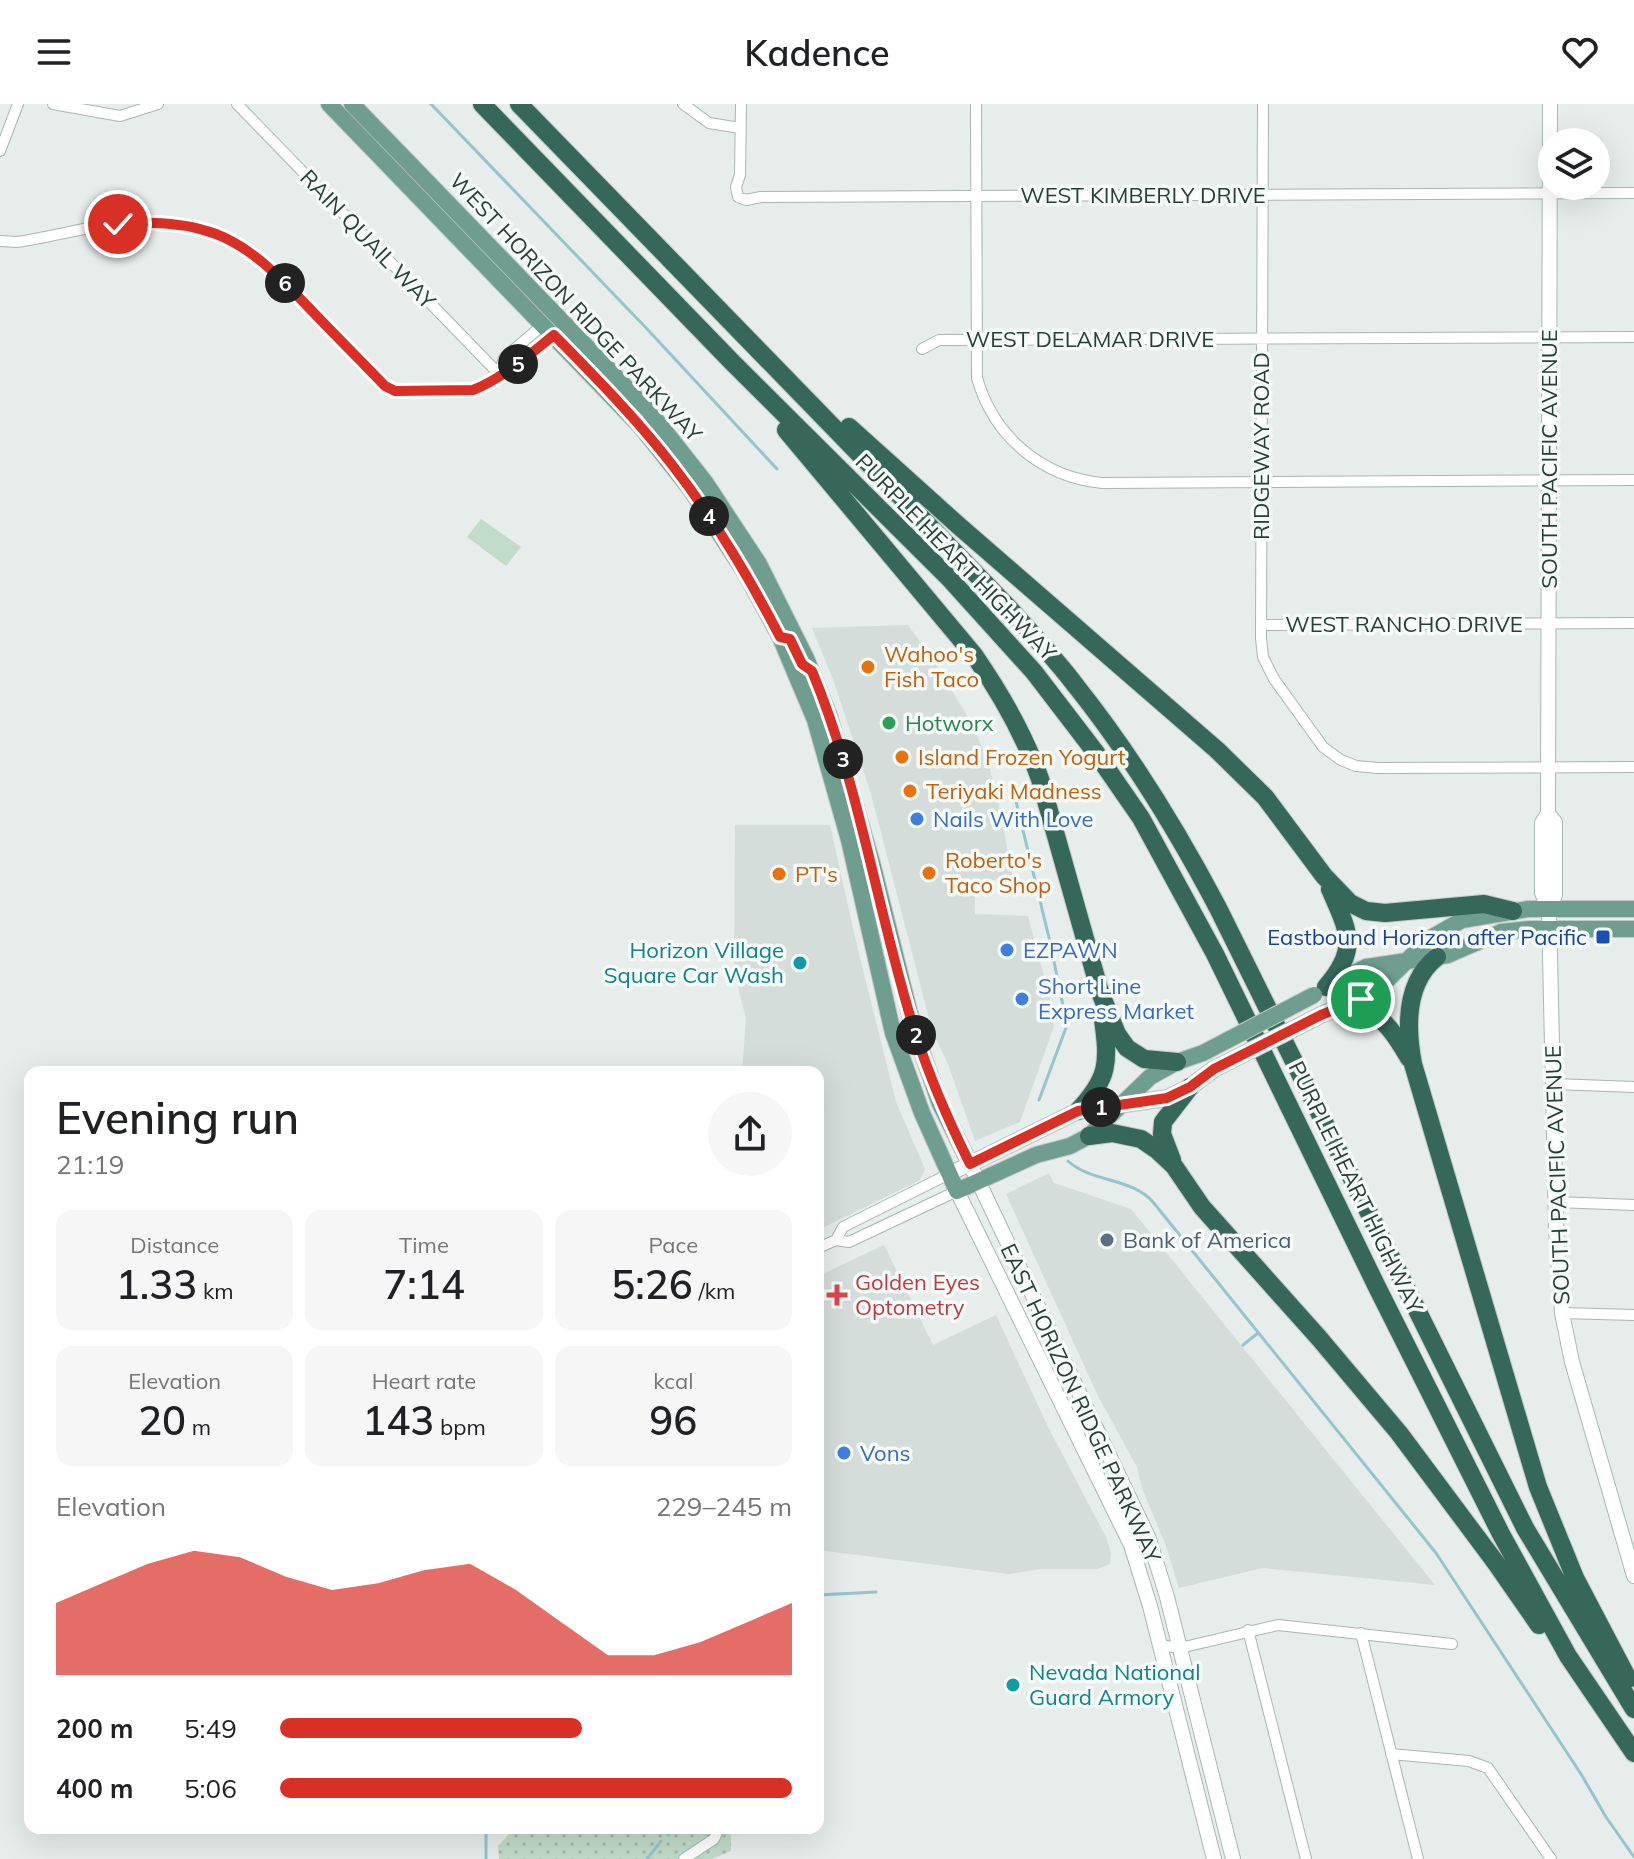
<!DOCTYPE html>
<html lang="en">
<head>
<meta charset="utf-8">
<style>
  :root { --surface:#fff; --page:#f6f6f6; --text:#202124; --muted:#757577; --accent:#d93025 }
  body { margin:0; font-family:Mulish,sans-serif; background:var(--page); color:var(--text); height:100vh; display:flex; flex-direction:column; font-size:30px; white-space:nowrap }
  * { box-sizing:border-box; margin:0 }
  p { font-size:26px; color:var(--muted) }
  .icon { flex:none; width:44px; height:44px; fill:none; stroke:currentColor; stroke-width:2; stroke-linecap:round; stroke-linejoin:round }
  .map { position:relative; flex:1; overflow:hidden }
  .panel { position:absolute; left:24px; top:962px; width:800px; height:768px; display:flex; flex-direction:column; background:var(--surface); border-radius:16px; box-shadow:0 8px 32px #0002 }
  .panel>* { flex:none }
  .buttons { position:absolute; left:1538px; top:24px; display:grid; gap:16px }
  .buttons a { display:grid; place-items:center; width:72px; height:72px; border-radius:50%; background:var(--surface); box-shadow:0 8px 32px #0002; font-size:40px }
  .pin { position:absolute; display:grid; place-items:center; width:68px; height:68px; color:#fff; margin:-34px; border:4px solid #fff; border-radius:50%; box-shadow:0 2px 8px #0007 }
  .km { position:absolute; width:40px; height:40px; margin:-20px; border-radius:50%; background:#222; color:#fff; font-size:22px; line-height:40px; text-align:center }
  .round { display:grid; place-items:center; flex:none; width:84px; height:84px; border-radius:42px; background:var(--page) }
  .head { display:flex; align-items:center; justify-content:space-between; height:136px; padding:0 32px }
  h1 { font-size:44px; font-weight:600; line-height:60px }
  .stats { display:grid; grid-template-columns:repeat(3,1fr); gap:12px; height:136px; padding:8px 32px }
  .stats div { display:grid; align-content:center; border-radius:16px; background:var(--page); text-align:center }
  .stats b { font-size:40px; font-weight:600 }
  .stats small { font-size:22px; font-weight:400 }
  .stats p { font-size:22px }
  .chart { height:224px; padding:16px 32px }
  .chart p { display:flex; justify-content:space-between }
  .chart svg { width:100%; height:144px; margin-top:8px; fill:var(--accent); opacity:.7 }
  ul { padding:0 32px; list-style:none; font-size:26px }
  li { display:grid; grid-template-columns:128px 96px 1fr; align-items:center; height:60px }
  li i { height:20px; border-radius:10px; background:var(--accent) }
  header { display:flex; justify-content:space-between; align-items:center; height:104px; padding:0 32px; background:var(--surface); font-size:36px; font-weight:600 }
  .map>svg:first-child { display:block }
  .built { fill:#d4ddd9 }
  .park { fill:url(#park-dots) }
  .pitch { fill:#c1dcc8 }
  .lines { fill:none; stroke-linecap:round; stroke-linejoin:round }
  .stream { stroke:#94c5cc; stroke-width:3 }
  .street-casing { stroke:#a9b5b1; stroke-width:12 }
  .secondary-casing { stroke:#a5b8b1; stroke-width:16 }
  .primary-casing { stroke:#c3c9c7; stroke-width:18 }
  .highway-casing { stroke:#c3c9c7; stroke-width:20 }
  .street { stroke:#fff; stroke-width:10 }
  .secondary { stroke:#fff; stroke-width:14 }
  .primary { stroke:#6f9e91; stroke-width:16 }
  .highway { stroke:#35675b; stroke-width:18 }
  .primary-bridge-casing { stroke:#c3c9c7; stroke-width:18; stroke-linecap:butt }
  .primary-bridge { stroke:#6f9e91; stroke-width:16 }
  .route-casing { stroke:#fff; stroke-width:16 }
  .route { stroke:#d93025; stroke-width:10 }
  .food-dot { fill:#e8710a; stroke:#f6faf8; stroke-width:3 }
  .leisure-dot { fill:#2e9e5b; stroke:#f6faf8; stroke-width:3 }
  .shop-dot { fill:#3f7fe0; stroke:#f6faf8; stroke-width:3 }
  .transit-dot { fill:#1a4fb4; stroke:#f6faf8; stroke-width:3 }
  .culture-dot { fill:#0f9aa8; stroke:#f6faf8; stroke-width:3 }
  .service-dot { fill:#5c6f8a; stroke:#f6faf8; stroke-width:3 }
  .health-dot { fill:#e0444e; stroke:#f6faf8; stroke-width:3 }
  .labels { text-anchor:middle; stroke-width:7; stroke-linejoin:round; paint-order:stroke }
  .street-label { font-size:22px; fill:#273e37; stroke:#f6faf8 }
  .food-label { font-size:22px; fill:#c56008; stroke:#f6faf8; text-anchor:start }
  .leisure-label { font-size:22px; fill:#27864d; stroke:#f6faf8; text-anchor:start }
  .shop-label { font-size:22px; fill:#366cbe; stroke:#f6faf8; text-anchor:start }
  .transit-label { font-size:22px; fill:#164399; stroke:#f6faf8; text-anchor:end }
  .culture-label { font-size:22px; fill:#0d838f; stroke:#f6faf8; text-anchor:end }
  .service-label { font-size:22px; fill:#4e5e75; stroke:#f6faf8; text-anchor:start }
  .health-label { font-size:22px; fill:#be3a42; stroke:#f6faf8; text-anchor:start }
</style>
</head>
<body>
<header><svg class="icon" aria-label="menu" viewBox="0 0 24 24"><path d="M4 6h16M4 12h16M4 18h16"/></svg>Kadence<svg class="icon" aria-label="heart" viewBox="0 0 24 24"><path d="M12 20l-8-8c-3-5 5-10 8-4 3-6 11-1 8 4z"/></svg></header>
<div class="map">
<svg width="1634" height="1755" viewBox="0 0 1634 1755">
  <defs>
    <pattern id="park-dots" width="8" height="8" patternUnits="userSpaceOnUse" patternTransform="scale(2)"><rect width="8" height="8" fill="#c1dcc8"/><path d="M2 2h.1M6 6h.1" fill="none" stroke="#a6beac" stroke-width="1.8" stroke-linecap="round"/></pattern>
  </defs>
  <rect width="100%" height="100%" fill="#e6edea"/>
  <path class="built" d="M908 521 935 559 974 623 990 665 998 698 1013 774 975 778V810L1028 812 1051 898 1054 922 1020 1018 975 1037 948 960 932 926 871 690 834 578 812 524Z
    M735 721H830L858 846 896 998 925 1065 920 1076 818 1126V968H742L746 914 734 868Z
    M1049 1069 1054 1079 1131 1105 1435 1481 1263 1464 1179 1484 1166 1442 1143 1387 1137 1363 1098 1292 1006 1090Z
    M884 1141 933 1241 996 1211 1048 1323 1106 1433 1111 1449 1110 1460 1097 1465H1041L1009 1470 818 1446V1172Z"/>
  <path class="park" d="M515 1724H731V1747L712 1755H499L498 1742Z"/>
  <path class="pitch" d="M481 415 521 443 506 462 467 433Z"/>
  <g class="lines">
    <path class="stream" d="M431 0 649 227 777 365
      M1013 685 1050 838 1067 921 1039 996
      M1068 1057C1092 1079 1131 1073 1153 1098L1436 1449 1581 1670 1606 1713 1634 1753
      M1243 1241 1258 1229
      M818 1491 876 1488
      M486 1724V1755
      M668 1731 677 1724
      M647 1755 661 1737"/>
    <defs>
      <path id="street" d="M53 0 120 12 158 0
        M237 0 499 270
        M683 0 709 19 740 24
        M741 0 740 71 736 83 738 93 746 96 761 93 1634 89
        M976 0 977 274C994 333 1042 373 1102 379L1634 376
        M1263 0 1261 534 1263 553 1274 575 1323 643 1341 656 1356 662 1378 664 1634 663
        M0 47 18 0
        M0 137 17 138C61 132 107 116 151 118 226 121 262 156 312 207 337 232 361 257 385 282L395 287 473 286C502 274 529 251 554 231
        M922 245 939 236 1634 233
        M499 270 504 254 544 220
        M1261 521 1634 519
        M1554 980 1634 983
        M1556 1098 1634 1101
        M836 1136 849 1138 957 1087
        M818 1144 836 1136 843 1123 949 1070
        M1562 1209 1634 1211
        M1248 1526 1306 1755
        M1361 1529 1418 1755
        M1160 1541 1180 1544 1278 1521 1452 1540
        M1391 1650 1469 1657 1488 1664 1551 1755
        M684 1755 714 1735 719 1724"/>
      <path id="secondary" d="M1550 0 1548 698V710L1542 719V789L1549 804 1556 1126 1562 1209 1572 1258 1634 1472
        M1548 710 1555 718V791L1549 804
        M949 1070 970 1060 1149 1435 1167 1493 1233 1755
        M957 1087 1131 1441 1150 1502 1214 1755"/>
      <path id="primary" d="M329 0 641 323 691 386 746 470 780 533 815 616 849 736 893 929 922 1009 957 1087 1036 1051 1070 1042 1089 1032 1150 973 1177 958 1203 949
        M352 0 649 307 705 378 759 460 806 554 829 611 872 759 913 922 940 1000 970 1060 1078 1007 1167 994 1190 983 1214 965
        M1327 883 1366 863 1448 851 1501 828 1530 825H1634
        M1321 911 1377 886 1429 835 1462 816 1528 805H1634"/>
      <path id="highway" d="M482 0 732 258 949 474 1034 568 1096 649 1141 714 1215 850 1377 1183 1501 1430 1568 1552 1634 1649
        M519 0 1008 503C1031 529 1055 554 1076 582 1131 651 1177 726 1218 804L1525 1424 1634 1605
        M849 323 959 422 1217 646 1265 693 1324 772 1350 799 1366 807 1385 809 1484 800 1513 807
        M786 326 974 551C1001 590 1024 630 1040 675L1100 888 1117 930 1127 944 1144 955 1177 958
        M1437 853C1405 878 1406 923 1413 960L1538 1383 1575 1474 1628 1575
        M1326 883C1360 844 1348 827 1330 785
        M1341 902C1376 900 1393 926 1409 954
        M1078 1007C1109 974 1109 959 1103 915
        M1089 1032 1112 1029 1141 1035 1157 1046 1174 1062 1202 1103 1319 1234 1399 1329 1496 1459 1539 1521
        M1172 1056 1162 1030 1163 1018 1190 983"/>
    </defs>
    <use href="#street" class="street-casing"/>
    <use href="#secondary" class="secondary-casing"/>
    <use href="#primary" class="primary-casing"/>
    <use href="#highway" class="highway-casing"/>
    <use href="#street" class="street"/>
    <use href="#secondary" class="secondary"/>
    <use href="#primary" class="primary"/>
    <use href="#highway" class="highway"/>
    <defs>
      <path id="primary-bridge" d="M1203 949 1314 891
        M1214 965 1321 911"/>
    </defs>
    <use href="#primary-bridge" class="primary-bridge-casing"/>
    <use href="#primary-bridge" class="primary-bridge"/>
  </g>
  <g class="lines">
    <defs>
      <path id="route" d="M118 120C151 117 184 118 216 130 255 145 283 177 312 207 336 232 361 257 385 282L395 287 473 286C503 274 529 251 554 231 595 273 637 315 673 362 715 416 749 473 780 533L790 535 802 560 812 567C860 682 877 807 914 925 929 972 948 1016 970 1060L1078 1007 1167 994 1190 983 1214 965 1321 911 1361 895"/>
    </defs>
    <use href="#route" class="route-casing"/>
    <use href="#route" class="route"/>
  </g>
  <g class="food-dot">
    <circle cx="868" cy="563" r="8"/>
    <circle cx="902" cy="653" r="8"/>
    <circle cx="910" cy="687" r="8"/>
    <circle cx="929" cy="769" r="8"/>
    <circle cx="779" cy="770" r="8"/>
  </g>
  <circle class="leisure-dot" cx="889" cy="619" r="8"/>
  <g class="shop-dot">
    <circle cx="917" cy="715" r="8"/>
    <circle cx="1007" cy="846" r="8"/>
    <circle cx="1022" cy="895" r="8"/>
    <circle cx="844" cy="1349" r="8"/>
  </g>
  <rect class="transit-dot" x="1595" y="825" width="16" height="16" rx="4"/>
  <g class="culture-dot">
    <circle cx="800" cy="859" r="8"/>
    <circle cx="1013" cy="1581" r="8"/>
  </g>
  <circle class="service-dot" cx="1107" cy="1136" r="8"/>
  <path class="health-dot" d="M833 1179h8v8h8v8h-8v8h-8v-8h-8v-8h8z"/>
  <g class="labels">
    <g class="street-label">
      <text x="1143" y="99">WEST KIMBERLY DRIVE</text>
      <text transform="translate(368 135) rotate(46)" y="8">RAIN QUAIL WAY</text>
      <text transform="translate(576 203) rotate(47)" y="8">WEST HORIZON RIDGE PARKWAY</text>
      <text x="1090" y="243">WEST DELAMAR DRIVE</text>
      <text transform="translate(1261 342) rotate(-90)" y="8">RIDGEWAY ROAD</text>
      <text transform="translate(1549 355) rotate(-90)" y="8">SOUTH PACIFIC AVENUE</text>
      <text transform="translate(956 453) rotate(46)" y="8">PURPLE HEART HIGHWAY</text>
      <text x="1404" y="528">WEST RANCHO DRIVE</text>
      <text transform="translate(1557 1071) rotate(-92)" y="8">SOUTH PACIFIC AVENUE</text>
      <text transform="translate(1356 1083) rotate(64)" y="8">PURPLE HEART HIGHWAY</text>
      <text transform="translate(1081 1299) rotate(65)" y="8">EAST HORIZON RIDGE PARKWAY</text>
    </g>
    <g class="food-label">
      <text x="884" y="558">Wahoo's<tspan x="884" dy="25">Fish Taco</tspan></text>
      <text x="918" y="661">Island Frozen Yogurt</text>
      <text x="926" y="695">Teriyaki Madness</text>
      <text x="945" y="764">Roberto's<tspan x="945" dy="25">Taco Shop</tspan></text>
      <text x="795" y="778">PT's</text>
    </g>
    <g class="leisure-label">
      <text x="905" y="627">Hotworx</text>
    </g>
    <g class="shop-label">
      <text x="933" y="723">Nails With Love</text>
      <text x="1023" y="854">EZPAWN</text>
      <text x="1038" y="890">Short Line<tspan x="1038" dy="25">Express Market</tspan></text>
      <text x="860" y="1357">Vons</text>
    </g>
    <g class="transit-label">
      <text x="1587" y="841">Eastbound Horizon after Pacific</text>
    </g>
    <g class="culture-label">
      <text x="784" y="854">Horizon Village<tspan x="784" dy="25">Square Car Wash</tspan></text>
      <text x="1029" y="1576" text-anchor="start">Nevada National<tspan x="1029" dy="25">Guard Armory</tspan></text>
    </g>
    <g class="service-label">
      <text x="1123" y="1144">Bank of America</text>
    </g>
    <g class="health-label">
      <text x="855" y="1186">Golden Eyes<tspan x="855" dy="25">Optometry</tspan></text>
    </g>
  </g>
</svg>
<div class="buttons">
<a><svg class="icon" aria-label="layers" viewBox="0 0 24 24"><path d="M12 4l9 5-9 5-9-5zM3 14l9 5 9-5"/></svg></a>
</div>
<div class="pin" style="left:1361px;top:895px;background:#1e9e55"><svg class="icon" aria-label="arrive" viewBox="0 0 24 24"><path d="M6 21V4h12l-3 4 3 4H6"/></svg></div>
<div class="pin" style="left:118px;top:120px;background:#d93025"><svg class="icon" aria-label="check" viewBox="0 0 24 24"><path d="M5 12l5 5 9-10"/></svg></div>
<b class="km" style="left:1101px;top:1003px">1</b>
<b class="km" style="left:916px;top:931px">2</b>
<b class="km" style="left:843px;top:655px">3</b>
<b class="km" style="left:709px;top:412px">4</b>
<b class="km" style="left:518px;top:260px">5</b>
<b class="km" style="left:285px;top:179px">6</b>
<section class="panel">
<div class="head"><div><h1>Evening run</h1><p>21:19</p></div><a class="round"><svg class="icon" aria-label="share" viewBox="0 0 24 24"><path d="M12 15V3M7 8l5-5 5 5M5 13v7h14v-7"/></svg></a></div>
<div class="stats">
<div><p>Distance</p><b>1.33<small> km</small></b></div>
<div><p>Time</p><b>7:14</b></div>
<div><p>Pace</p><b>5:26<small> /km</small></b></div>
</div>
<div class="stats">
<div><p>Elevation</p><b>20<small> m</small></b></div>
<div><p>Heart rate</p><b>143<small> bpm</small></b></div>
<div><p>kcal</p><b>96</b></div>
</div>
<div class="chart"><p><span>Elevation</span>229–245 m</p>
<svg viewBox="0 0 160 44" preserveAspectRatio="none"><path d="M0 44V22L10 16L20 10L30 6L40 8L50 14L60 18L70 16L80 12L90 10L100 18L110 28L120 38L130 38L140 34L150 28L160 22V44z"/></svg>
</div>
<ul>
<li><b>200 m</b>5:49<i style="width:59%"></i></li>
<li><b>400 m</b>5:06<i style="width:100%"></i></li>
</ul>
</section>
</div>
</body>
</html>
